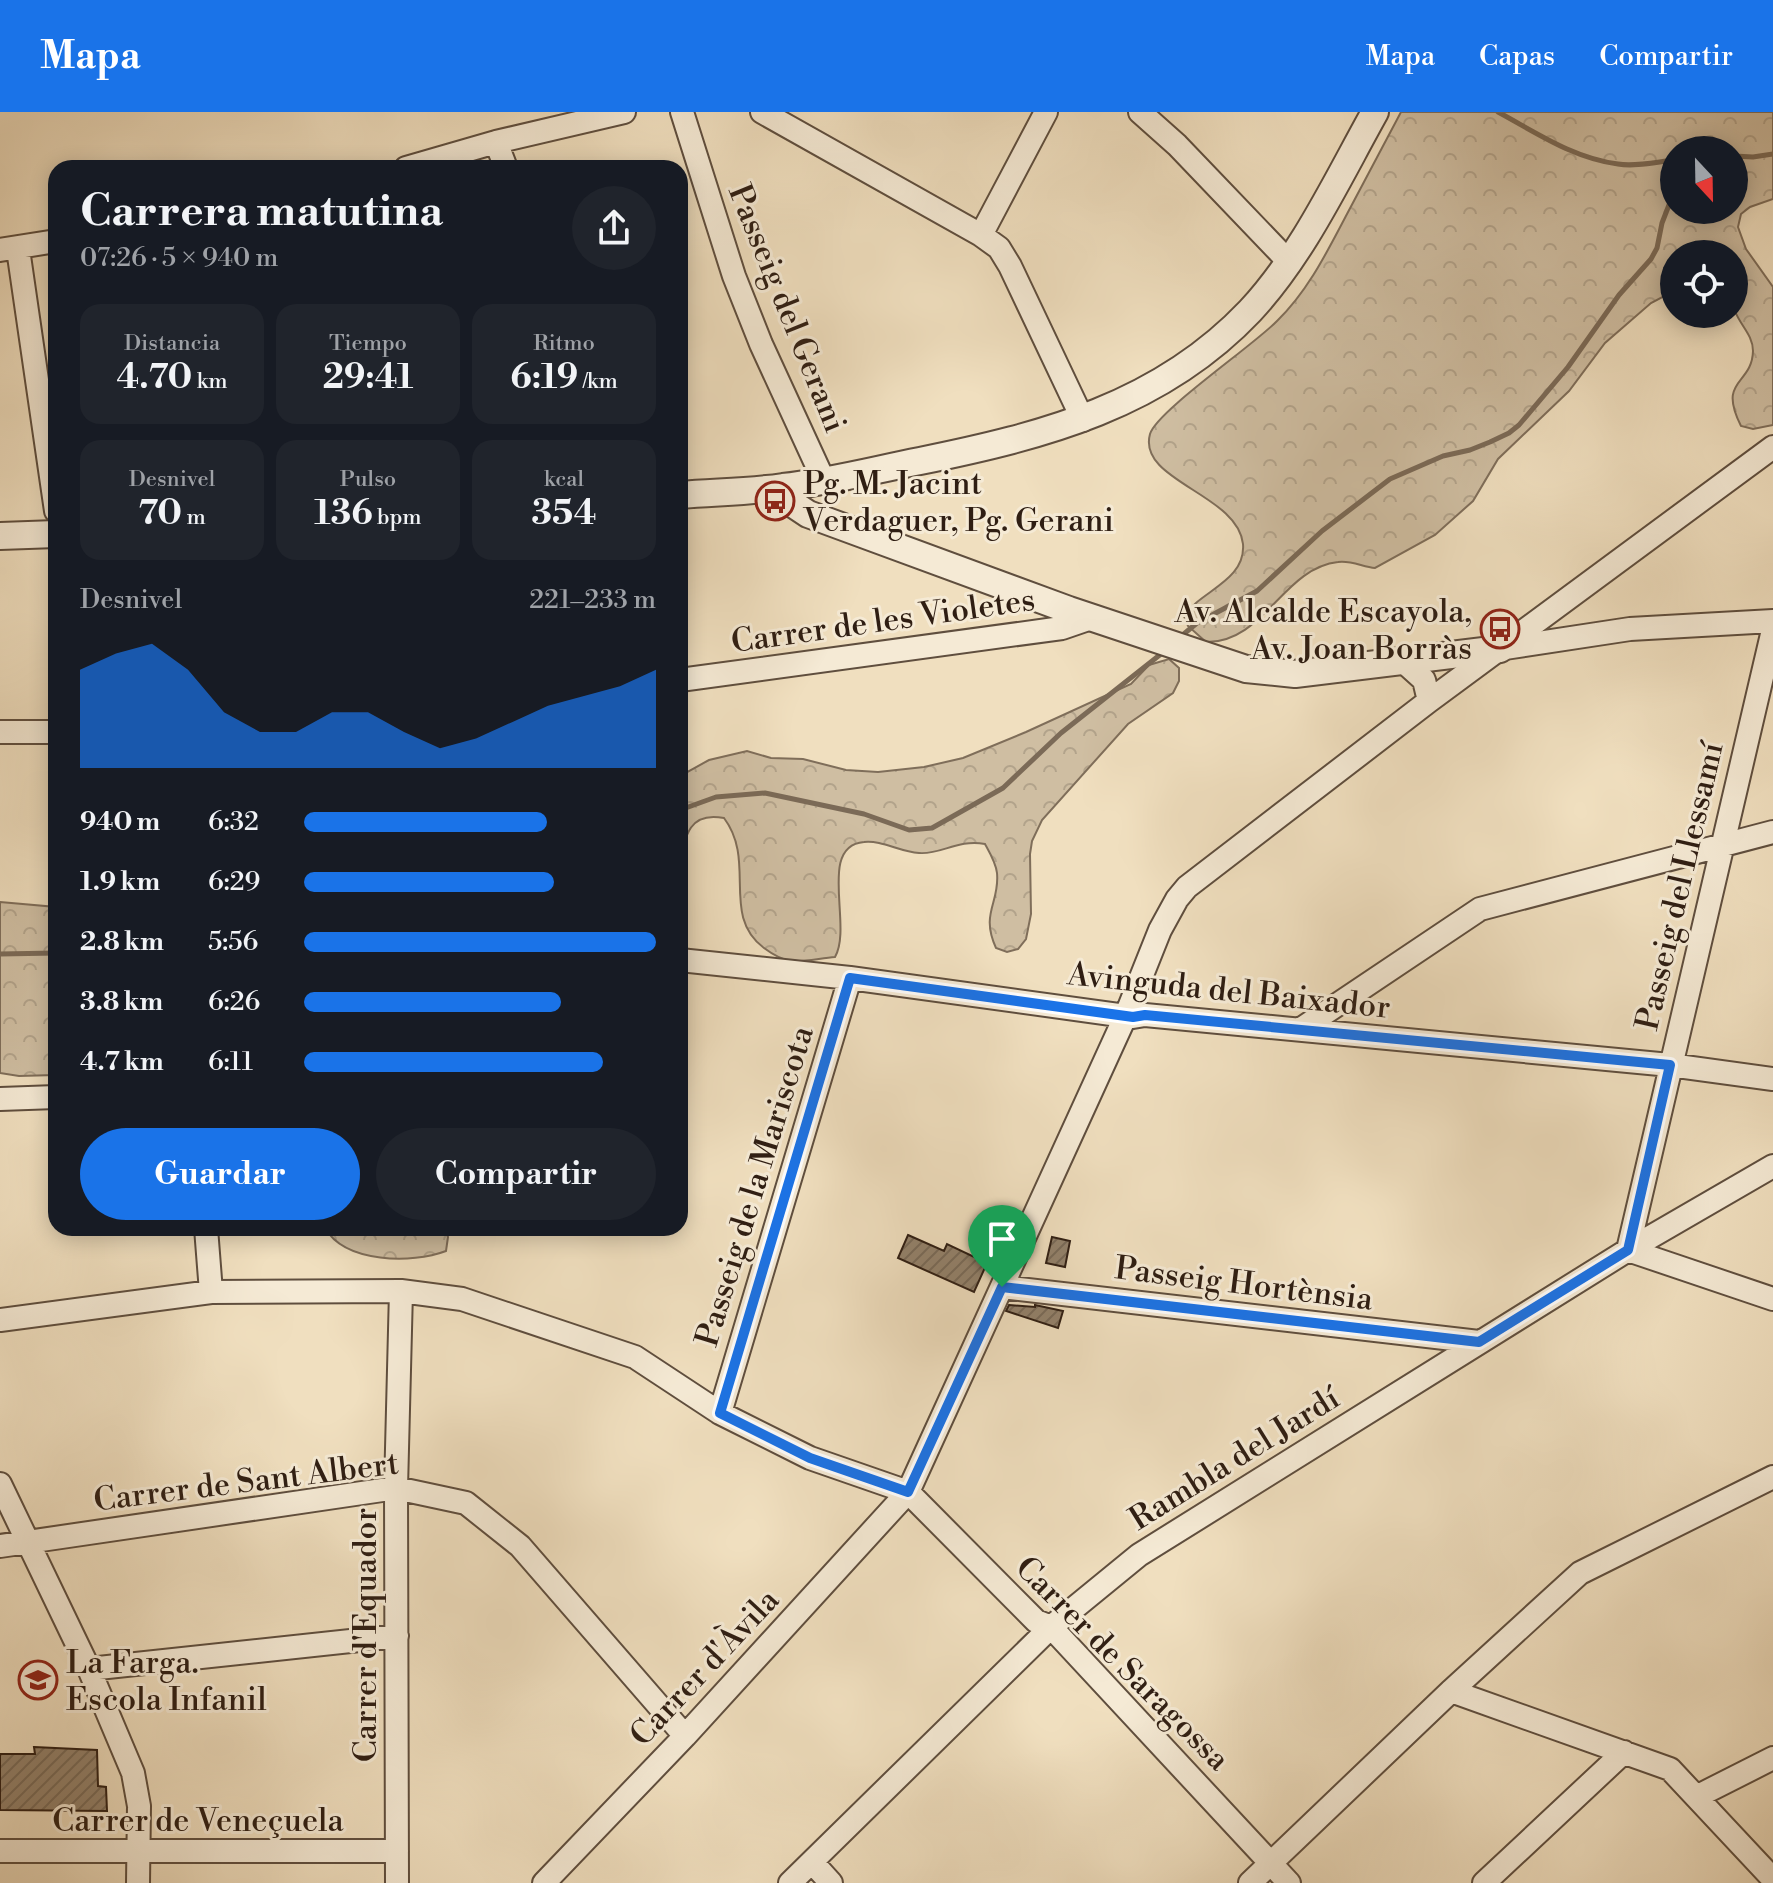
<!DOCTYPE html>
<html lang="es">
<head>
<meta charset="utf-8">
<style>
  :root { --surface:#171b24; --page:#20242c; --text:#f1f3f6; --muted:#9ea1a6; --accent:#1a73e8 }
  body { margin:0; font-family:"Libre Bodoni",serif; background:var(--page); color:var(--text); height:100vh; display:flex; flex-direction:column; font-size:30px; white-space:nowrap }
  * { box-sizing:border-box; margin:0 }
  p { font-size:26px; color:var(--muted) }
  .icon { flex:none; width:44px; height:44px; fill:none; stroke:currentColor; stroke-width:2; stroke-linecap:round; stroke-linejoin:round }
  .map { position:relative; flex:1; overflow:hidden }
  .drawer { position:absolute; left:48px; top:48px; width:640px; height:1076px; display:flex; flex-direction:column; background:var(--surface); border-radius:24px; box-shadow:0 4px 20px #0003 }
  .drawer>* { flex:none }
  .needle { width:52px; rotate:158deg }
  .buttons { position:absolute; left:1660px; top:24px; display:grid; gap:16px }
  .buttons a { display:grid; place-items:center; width:88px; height:88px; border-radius:50%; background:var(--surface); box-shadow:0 4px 20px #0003; font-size:40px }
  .pin { position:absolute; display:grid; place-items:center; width:68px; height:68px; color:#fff; margin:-82px -34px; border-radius:50% 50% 50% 0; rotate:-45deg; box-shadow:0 0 8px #0007 }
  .pin .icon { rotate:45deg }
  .round { display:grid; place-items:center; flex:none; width:84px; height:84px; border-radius:42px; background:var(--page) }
  .overview { display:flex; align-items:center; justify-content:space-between; height:136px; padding:0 32px }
  h1 { font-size:44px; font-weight:700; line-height:60px }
  .stats { display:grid; grid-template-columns:repeat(3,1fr); gap:12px; height:136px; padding:8px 32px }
  .stats div { display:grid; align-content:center; border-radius:20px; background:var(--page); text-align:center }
  .stats b { font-size:34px; font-weight:700 }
  .stats small { font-size:22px; font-weight:400 }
  .stats p { font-size:22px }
  .chart { height:224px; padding:16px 32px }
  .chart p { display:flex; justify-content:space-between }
  .chart svg { width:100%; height:144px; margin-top:8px; fill:var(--accent); opacity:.7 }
  .cta { display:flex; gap:16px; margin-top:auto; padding:16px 32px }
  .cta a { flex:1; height:92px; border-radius:48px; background:var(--accent); color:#fff; font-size:32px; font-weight:700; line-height:92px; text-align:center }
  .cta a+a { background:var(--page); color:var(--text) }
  ul { padding:0 32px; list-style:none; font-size:26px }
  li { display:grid; grid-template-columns:128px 96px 1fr; align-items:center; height:60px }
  li i { height:20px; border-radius:10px; background:var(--accent) }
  header { display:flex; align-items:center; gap:48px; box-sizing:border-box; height:112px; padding:0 40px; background:var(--accent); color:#fff }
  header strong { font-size:38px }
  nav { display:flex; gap:44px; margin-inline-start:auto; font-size:28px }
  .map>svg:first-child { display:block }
  .forest { fill:url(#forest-crowns); stroke:#7f6e5a; stroke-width:2; fill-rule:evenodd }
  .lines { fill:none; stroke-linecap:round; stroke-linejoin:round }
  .stream { stroke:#7b6a57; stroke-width:5 }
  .building { fill:url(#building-hatch); stroke:#2f1e13; stroke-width:2 }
  .minor-casing { stroke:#5f4e3e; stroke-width:26 }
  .tertiary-casing { stroke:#5f4e3e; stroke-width:30 }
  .minor { stroke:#f5ead5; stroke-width:22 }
  .tertiary { stroke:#f5ead5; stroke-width:26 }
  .route-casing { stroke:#fff; stroke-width:16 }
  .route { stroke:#1a73e8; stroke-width:10 }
  .labels { text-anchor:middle; stroke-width:6; stroke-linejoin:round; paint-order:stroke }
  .street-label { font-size:32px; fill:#2f1e13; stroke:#f5ead5 }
  .poi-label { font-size:32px; fill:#2f1e13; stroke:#f5ead5; text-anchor:start }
</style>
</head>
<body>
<header>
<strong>Mapa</strong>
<nav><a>Mapa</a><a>Capas</a><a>Compartir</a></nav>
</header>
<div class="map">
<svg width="1773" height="1771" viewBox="0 0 1773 1771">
  <defs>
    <pattern id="forest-crowns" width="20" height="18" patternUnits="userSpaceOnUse" patternTransform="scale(2)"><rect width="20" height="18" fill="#cfbea2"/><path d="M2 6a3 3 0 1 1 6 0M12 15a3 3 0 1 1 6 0" fill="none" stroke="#b2a38b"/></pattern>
    <pattern id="building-hatch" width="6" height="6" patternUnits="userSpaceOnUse" patternTransform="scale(2)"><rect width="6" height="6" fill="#93826c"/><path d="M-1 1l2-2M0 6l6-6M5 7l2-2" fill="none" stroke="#786a58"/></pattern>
  </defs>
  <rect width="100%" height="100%" fill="#f0dfbf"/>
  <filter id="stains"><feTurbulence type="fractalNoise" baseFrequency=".0025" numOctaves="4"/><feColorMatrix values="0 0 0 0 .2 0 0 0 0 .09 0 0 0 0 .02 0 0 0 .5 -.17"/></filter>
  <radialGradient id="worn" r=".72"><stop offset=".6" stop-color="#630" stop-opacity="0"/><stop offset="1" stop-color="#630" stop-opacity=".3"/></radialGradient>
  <path class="forest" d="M1401 0H1773V87L1750 95 1741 102 1738 115 1746 137 1773 175V313L1753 317 1741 314C1717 266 1752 274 1753 239 1753 223 1740 213 1735 199 1730 187 1734 156 1734 142H1674V179L1651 191 1605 231 1569 279 1498 347 1473 389 1435 423 1375 456C1363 455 1351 448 1338 450 1283 456 1264 531 1206 530L1188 514 1184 504C1200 479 1246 469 1243 432 1238 382 1137 369 1150 322 1157 299 1254 233 1277 209 1308 179 1327 140 1347 102 1365 68 1383 34 1401 0ZM1674 38H1734V98H1674Z
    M1169 547 1179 556V569L1173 581 1128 612 1042 708 1032 729 1030 742 1031 802 1026 827 1018 837 1007 840 996 836C980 801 1000 791 997 761 996 751 990 741 985 732 957 727 941 743 919 741 900 740 882 728 864 730 817 734 853 814 835 845 821 846 805 850 792 849 782 848 772 842 764 836 720 803 757 750 724 706 688 699 685 725 680 754V664L709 648 747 639 771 646 803 647 846 658 878 660 924 655 963 646 1026 620 1131 572 1149 553Z
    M0 790 56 795 55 963 19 964 0 961Z
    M325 1116H446L448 1125 446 1139C412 1152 345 1151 325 1116Z"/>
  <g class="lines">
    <path class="stream" d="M1498 0C1537 21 1573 46 1618 52 1635 55 1656 50 1674 48
      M1734 44 1753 45 1773 42
      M1179 526 1197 511 1257 479 1322 419 1390 367 1443 344 1470 338 1490 330 1509 321 1519 313 1568 255 1619 183 1651 147 1657 136 1662 111 1674 80
      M680 698 716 685 765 681 864 702 909 718 932 716 1003 676 1061 621 1166 538
      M0 842 56 841"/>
  </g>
  <path class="building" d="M908 1123 944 1139 947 1132 987 1151 974 1180 898 1146Z
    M1052 1125 1070 1129 1065 1155 1046 1151Z
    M1009 1193 1035 1195V1193L1063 1199 1058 1216 1006 1199Z
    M34 1635 97 1638 98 1674 106 1675 107 1699 0 1698V1642H35Z"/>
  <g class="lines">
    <defs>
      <path id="minor" d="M682 0 734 164 761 232 824 369
        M762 0 981 123 999 136 1010 154 1083 308
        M1140 0 1177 33 1290 151
        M496 30 506 56
        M406 56 496 30 624 0
        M981 123 1046 0
        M18 137 56 399
        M0 138 56 129
        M1773 518 1628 1138 1773 1187
        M1505 536 1630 517 1773 509
        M1404 550 1424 568 1429 589
        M680 568 1062 516 1094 505
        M0 620H56
        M680 848 850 866 1133 905 1145 903 1670 953 1773 967
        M1301 917 1480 797 1773 720
        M0 987 56 985
        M206 1116 211 1180
        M1002 1175 1479 1230
        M0 1208 211 1180 401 1179 462 1187 635 1245 720 1301 810 1346 908 1380 1036 1509 1051 1515 1289 1771
        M720 1301 850 866
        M0 1372 89 1557 133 1661 139 1694 138 1771
        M0 1434 396 1376 466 1391 520 1434 685 1624
        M89 1557 397 1524
        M1451 1579 1670 1657 1773 1767
        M1698 1684 1773 1646
        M0 1739H397
        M812 1750 831 1771
        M397 1771 396 1376 401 1179
        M544 1771 685 1624 908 1380 1126 903 1160 818 1177 787 1187 775 1429 589 1773 335
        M790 1771 1051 1515 1139 1443 1628 1138 1773 1054
        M1250 1771 1451 1579 1580 1461 1773 1365
        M1484 1771 1624 1640"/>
      <path id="tertiary" d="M782 376 787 388 808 402 1069 498 1246 557 1295 562 1500 537
        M680 383C714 380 749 380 783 375 829 370 874 358 920 349 1043 324 1160 294 1250 199 1303 142 1337 68 1375 0
        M0 424 56 422"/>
    </defs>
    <use href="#minor" class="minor-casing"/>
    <use href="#tertiary" class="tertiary-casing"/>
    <use href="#minor" class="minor"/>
    <use href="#tertiary" class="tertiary"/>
  </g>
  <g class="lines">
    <defs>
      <path id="route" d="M850 866 1133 905 1145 903 1670 953 1628 1138 1479 1230 1002 1175 908 1380 810 1346 720 1301Z"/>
    </defs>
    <use href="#route" class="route-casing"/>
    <use href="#route" class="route"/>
  </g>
  <defs>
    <symbol id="bus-ring" viewBox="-11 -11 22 22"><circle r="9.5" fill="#f5ead5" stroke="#8f2418" stroke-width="1.5"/><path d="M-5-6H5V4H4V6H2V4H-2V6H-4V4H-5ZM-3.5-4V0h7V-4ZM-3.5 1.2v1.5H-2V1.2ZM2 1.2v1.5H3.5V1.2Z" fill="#8f2418"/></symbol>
    <symbol id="school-ring" viewBox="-11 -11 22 22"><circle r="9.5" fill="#f5ead5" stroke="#8f2418" stroke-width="1.5"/><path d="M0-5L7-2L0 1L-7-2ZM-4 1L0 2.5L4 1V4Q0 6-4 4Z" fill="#8f2418"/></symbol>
  </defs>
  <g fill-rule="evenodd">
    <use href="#bus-ring" x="753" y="367" width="44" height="44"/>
    <use href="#bus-ring" x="1478" y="495" width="44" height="44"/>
    <use href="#school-ring" x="16" y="1546" width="44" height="44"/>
  </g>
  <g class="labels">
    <g class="street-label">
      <text transform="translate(788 196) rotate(68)" y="11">Passeig del Gerani</text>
      <text transform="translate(883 508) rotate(-8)" y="11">Carrer de les Violetes</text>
      <text transform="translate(1679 774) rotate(-77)" y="11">Passeig del Llessamí</text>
      <text transform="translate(1229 878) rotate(6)" y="11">Avinguda del Baixador</text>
      <text transform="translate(754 1074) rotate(-73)" y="11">Passeig de la Mariscota</text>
      <text transform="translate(1244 1171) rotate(7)" y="11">Passeig Hortènsia</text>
      <text transform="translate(1234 1346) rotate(-32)" y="11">Rambla del Jardí</text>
      <text transform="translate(246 1369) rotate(-7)" y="11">Carrer de Sant Albert</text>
      <text transform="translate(365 1523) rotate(-90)" y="11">Carrer d'Equador</text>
      <text transform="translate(1123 1551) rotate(45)" y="11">Carrer de Saragossa</text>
      <text transform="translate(704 1555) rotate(-47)" y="11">Carrer d'Àvila</text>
      <text x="198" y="1719">Carrer de Veneçuela</text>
    </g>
    <g class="poi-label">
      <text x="803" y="382">Pg. M. Jacint<tspan x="803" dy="37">Verdaguer, Pg. Gerani</tspan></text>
      <text x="1472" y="510" text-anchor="end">Av. Alcalde Escayola,<tspan x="1472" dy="37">Av. Joan Borràs</tspan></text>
      <text x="66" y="1561">La Farga.<tspan x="66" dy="37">Escola Infanil</tspan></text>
    </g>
  </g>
  <rect width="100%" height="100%" filter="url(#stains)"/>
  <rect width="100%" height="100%" fill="url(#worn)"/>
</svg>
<div class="buttons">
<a><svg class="needle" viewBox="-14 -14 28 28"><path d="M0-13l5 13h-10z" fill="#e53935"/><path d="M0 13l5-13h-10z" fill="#9ea1a6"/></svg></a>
<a><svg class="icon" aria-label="locate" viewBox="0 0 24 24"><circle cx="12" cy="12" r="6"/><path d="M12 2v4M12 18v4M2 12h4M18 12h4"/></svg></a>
</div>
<div class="pin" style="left:1002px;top:1175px;background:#1e9e55"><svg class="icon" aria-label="arrive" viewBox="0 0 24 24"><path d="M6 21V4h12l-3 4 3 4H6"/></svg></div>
<section class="drawer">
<div class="overview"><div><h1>Carrera matutina</h1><p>07:26 · 5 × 940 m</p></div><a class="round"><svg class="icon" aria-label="share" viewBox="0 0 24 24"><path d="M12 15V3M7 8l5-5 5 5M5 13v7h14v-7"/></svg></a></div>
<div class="stats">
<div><p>Distancia</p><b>4.70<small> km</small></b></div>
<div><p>Tiempo</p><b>29:41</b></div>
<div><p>Ritmo</p><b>6:19<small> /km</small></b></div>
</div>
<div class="stats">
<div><p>Desnivel</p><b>70<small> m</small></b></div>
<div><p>Pulso</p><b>136<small> bpm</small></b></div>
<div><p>kcal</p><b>354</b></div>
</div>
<div class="chart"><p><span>Desnivel</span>221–233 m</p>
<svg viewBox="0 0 160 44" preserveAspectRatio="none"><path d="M0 44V14L10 9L20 6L30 14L40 27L50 33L60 33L70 27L80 27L90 33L100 38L110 35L120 30L130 25L140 22L150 19L160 14V44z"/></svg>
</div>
<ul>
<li><b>940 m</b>6:32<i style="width:69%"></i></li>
<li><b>1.9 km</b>6:29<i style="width:71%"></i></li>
<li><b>2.8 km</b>5:56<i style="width:100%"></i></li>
<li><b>3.8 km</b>6:26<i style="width:73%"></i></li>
<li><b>4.7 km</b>6:11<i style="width:85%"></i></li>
</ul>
<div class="cta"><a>Guardar</a><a>Compartir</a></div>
</section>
</div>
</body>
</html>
